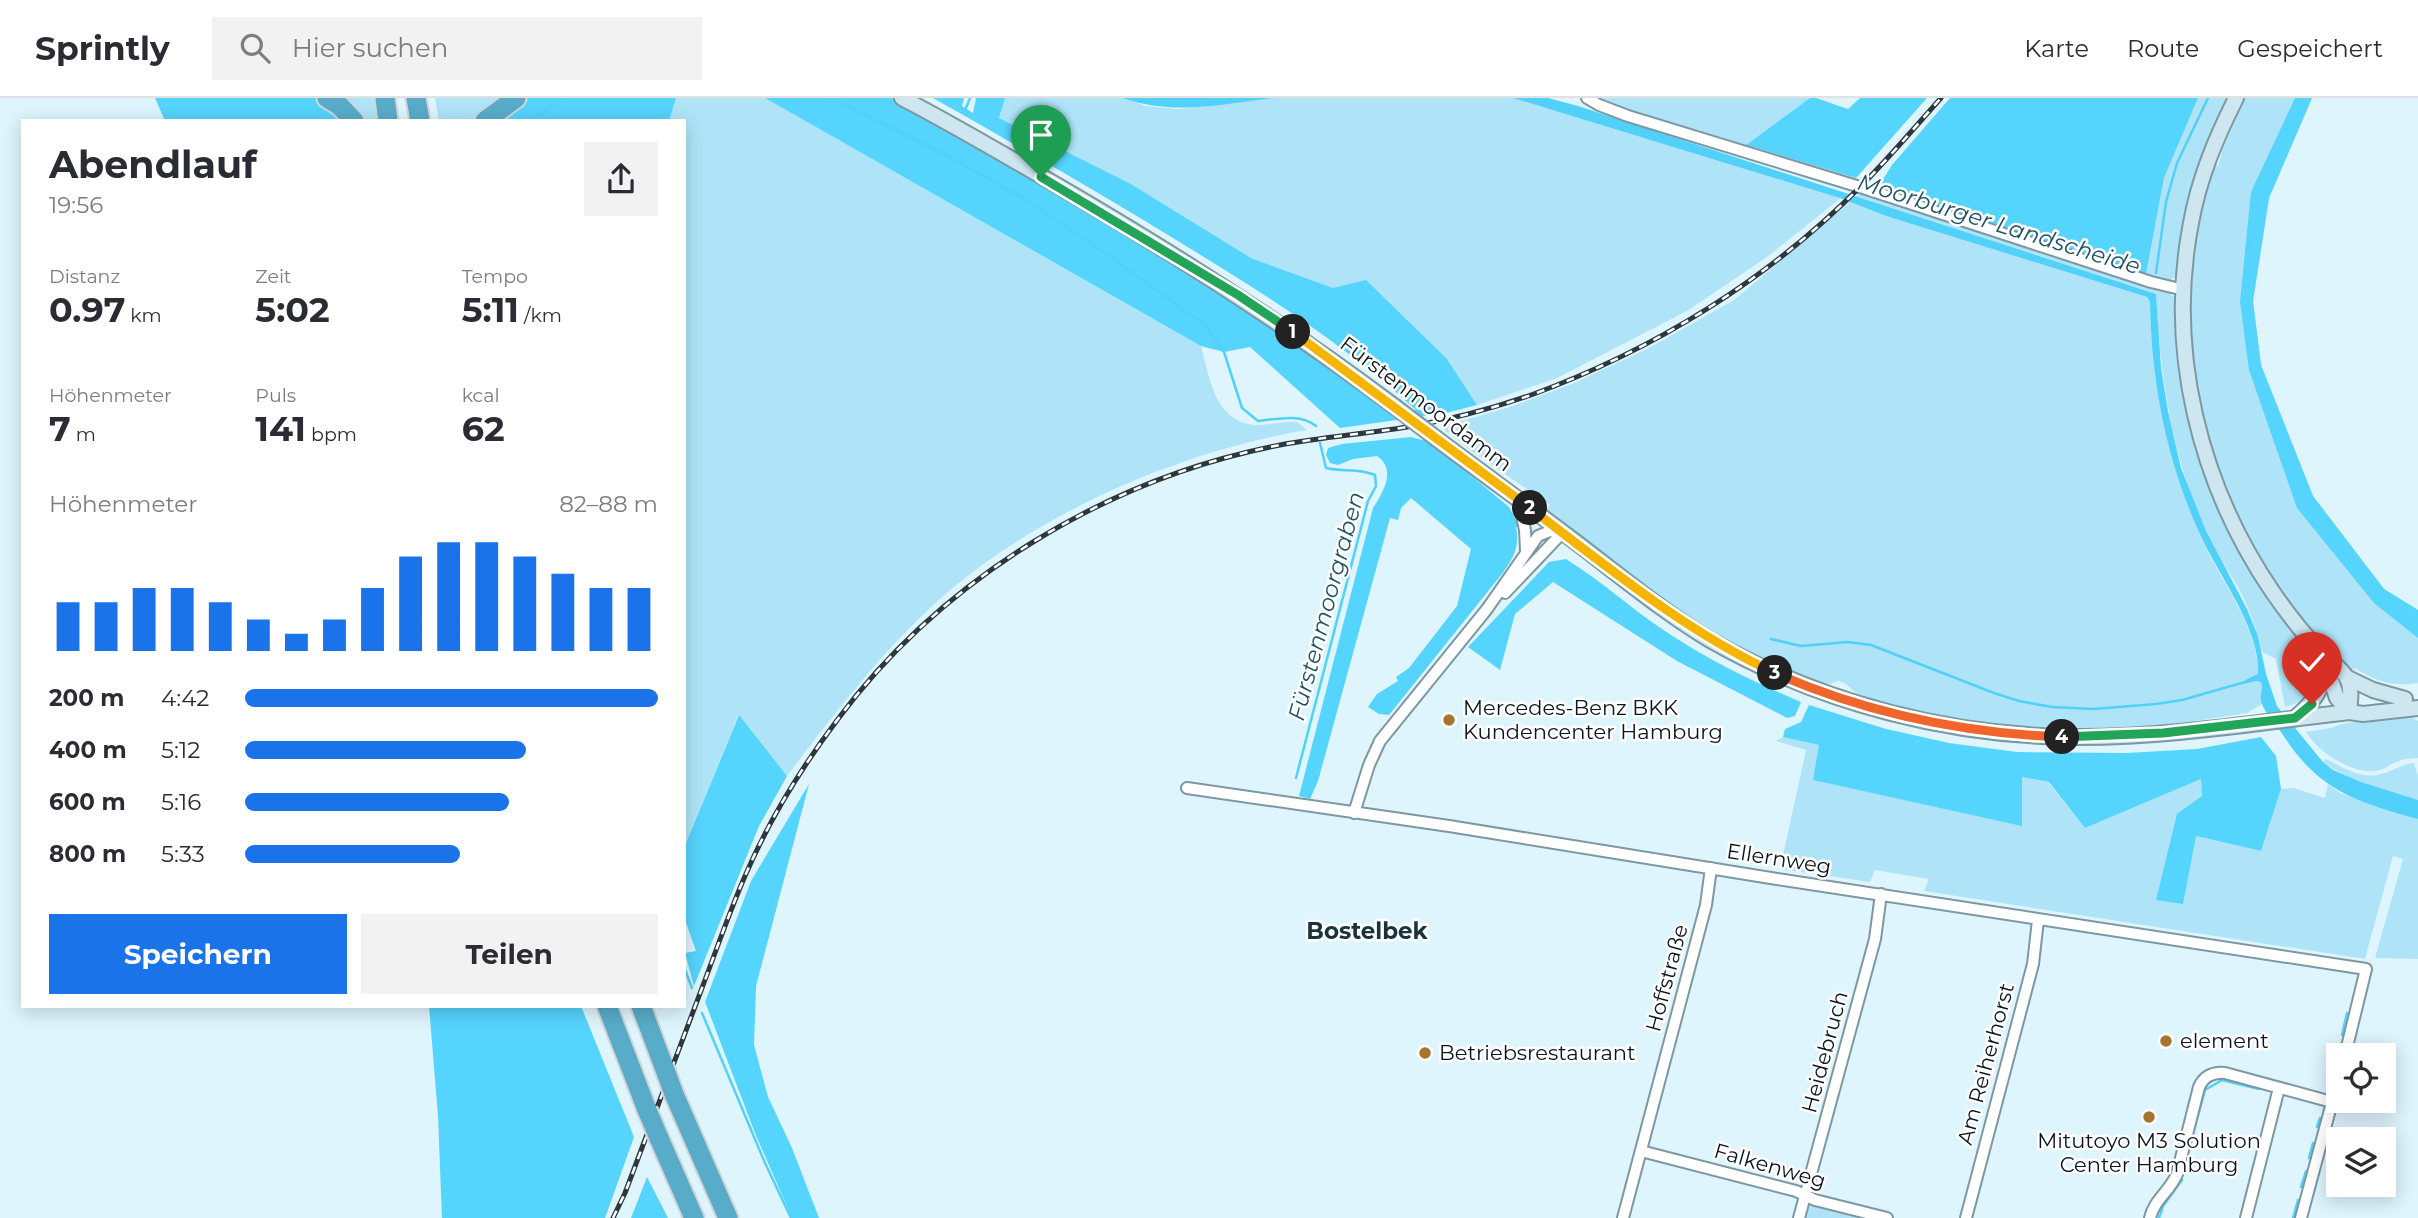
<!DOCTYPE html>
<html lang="de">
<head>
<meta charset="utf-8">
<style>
  :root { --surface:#fff; --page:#f2f2f3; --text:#2b2b33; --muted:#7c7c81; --line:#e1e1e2; --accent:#1a73e8 }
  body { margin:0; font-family:Montserrat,sans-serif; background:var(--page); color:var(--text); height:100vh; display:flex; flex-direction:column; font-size:26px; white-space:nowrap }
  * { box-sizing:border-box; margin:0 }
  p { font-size:23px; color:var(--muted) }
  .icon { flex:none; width:38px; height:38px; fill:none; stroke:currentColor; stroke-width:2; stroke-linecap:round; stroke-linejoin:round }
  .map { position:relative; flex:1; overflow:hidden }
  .sheet { position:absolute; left:21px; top:21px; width:665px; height:889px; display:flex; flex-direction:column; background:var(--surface); border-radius:0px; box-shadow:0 4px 18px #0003 }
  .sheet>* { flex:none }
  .fabs { position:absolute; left:2326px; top:945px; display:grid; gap:14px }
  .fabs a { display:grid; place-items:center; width:70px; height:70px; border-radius:0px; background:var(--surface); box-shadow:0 4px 18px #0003; font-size:35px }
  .pin { position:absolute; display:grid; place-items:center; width:60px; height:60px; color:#fff; margin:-72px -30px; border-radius:50% 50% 50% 0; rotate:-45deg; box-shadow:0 0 7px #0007 }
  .pin .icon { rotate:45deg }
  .km { position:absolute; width:35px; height:35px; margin:-18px; border-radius:50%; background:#222; color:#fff; font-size:19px; line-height:35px; text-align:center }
  .round { display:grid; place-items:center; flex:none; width:74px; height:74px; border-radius:0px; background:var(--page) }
  .headline { display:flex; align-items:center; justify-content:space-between; height:119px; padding:0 28px }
  h1 { font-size:38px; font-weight:700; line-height:52px }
  .stats { display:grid; grid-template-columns:repeat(3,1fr); gap:10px; height:119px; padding:7px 28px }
  .stats div { display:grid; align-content:center }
  .stats b { font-size:35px; font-weight:700 }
  .stats small { font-size:19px; font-weight:400 }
  .stats p { font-size:19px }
  .chart { height:196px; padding:14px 28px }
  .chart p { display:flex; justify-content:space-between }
  .chart svg { width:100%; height:126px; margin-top:7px; stroke:var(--accent); stroke-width:6 }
  .action { display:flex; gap:14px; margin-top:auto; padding:14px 28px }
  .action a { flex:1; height:80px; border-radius:0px; background:var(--accent); color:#fff; font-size:28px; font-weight:700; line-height:80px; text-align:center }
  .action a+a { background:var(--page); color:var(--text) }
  ul { padding:0 28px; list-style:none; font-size:23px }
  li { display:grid; grid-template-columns:112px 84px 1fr; align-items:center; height:52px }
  li i { height:18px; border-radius:9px; background:var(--accent) }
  header { display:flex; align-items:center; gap:42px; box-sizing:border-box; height:98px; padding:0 35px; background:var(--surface); border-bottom:2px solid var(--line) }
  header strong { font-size:33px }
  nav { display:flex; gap:38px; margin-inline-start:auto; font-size:24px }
  .search { width:490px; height:63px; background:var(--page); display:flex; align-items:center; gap:18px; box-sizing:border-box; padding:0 24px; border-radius:0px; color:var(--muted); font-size:26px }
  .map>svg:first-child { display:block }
  .green { fill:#afe4f8 }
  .forest { fill:#55d4fd }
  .water { fill:#51d1fa }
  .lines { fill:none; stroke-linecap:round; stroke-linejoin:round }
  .stream { stroke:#51d1fa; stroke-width:2.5 }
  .street-casing { stroke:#7d98a2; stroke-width:14 }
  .secondary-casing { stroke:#7d98a2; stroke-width:18 }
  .highway-casing { stroke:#d3d5d6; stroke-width:23 }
  .street { stroke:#fff; stroke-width:10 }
  .secondary { stroke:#cde6ef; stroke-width:14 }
  .highway { stroke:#58acc9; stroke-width:19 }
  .rail-casing { stroke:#2c383d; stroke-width:5 }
  .rail { stroke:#fff; stroke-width:2.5; stroke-dasharray:8; stroke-linecap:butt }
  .secondary-bridge-casing { stroke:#7d98a2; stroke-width:18; stroke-linecap:butt }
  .highway-bridge-casing { stroke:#d3d5d6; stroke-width:23; stroke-linecap:butt }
  .secondary-bridge { stroke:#cde6ef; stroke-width:14 }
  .highway-bridge { stroke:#58acc9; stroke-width:19 }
  .split-1-casing { stroke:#fff; stroke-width:14 }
  .split-2-casing { stroke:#fff; stroke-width:14 }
  .split-3-casing { stroke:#fff; stroke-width:14 }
  .split-4-casing { stroke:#fff; stroke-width:14 }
  .split-5-casing { stroke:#fff; stroke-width:14 }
  .split-1 { stroke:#22a559; stroke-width:9 }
  .split-2 { stroke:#f5b400; stroke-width:9 }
  .split-3 { stroke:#f5b400; stroke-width:9 }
  .split-4 { stroke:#f0652b; stroke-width:9 }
  .split-5 { stroke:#22a559; stroke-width:9 }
  .poi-dot { fill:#a6742a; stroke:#fff; stroke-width:2.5 }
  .labels { text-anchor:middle; stroke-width:5; stroke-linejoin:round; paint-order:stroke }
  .street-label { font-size:21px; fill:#0b1519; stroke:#fff }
  .poi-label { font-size:21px; fill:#0b1519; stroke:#fff; text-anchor:start }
  .water-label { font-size:23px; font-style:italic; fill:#1e5364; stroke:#fff }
  .neighbourhood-label { font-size:23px; font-weight:bold; fill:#1a323b; stroke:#fff }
</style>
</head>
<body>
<header>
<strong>Sprintly</strong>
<div class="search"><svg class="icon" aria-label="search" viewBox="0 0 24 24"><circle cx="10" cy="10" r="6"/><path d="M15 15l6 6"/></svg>Hier suchen</div>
<nav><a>Karte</a><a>Route</a><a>Gespeichert</a></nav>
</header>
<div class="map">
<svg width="2418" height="1120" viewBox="0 0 2418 1120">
  <rect width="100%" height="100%" fill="#def5fe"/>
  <path class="green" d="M341 0H375L378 23H363Z
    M435 0H501L475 23H439Z
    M676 0H765L1201 248C1210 281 1215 325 1257 327 1271 327 1283 323 1297 324L1307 332C1176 354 1030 418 932 508 877 559 832 619 787 678L738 618 684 750V23H669Z
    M1005 0H1122L1146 8 1178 11 1275 0H1513L1841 100 1767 159 1687 213 1557 280 1477 307 1447 261 1333 190 1251 160 1131 86 999 20Z
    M1593 0H1810L1746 47 1614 11Z
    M2198 0H2230L2178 175C2171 187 2156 184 2146 176L2164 80Z
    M2245 0H2312L2269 100 2253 203 2261 267 2313 398 2384 491 2418 512V585C2389 589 2378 583 2354 570L2352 572C2210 448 2153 246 2212 66L2218 68 2223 50Z
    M1859 94 2167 193 2174 199C2181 218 2177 242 2180 262 2189 326 2204 388 2236 445 2246 464 2257 483 2269 500 2289 528 2352 592 2285 609L2276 561 2262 554C2257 532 2249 509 2238 489 2227 471 2215 453 2206 434 2172 358 2160 278 2156 196L1856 98Z
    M1850 104 1886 118 2147 199 2150 204C2151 286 2169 366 2202 442 2222 485 2254 523 2259 573L2256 579 2245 582 2246 586 2255 583 2261 584 2262 606 2247 615 2189 624 2105 632 2031 631 1980 626 1928 617 1864 602 1846 586 1838 583 1830 586 1806 581 1720 539 1663 501 1546 412 1550 407 1470 352 1441 329 1510 309 1572 286 1647 251 1734 202Z
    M2407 617 2418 623V660C2410 660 2403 661 2396 664 2389 667 2384 672 2376 673 2352 676 2318 654 2306 634L2331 630 2341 626Z
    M1783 639 1819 647 1814 682 2022 727V679L2048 684 2085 730 2201 681 2202 698 2182 806 2196 738 2261 753 2281 691 2293 690 2325 700 2328 686 2340 695 2418 721V861L2375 860 2403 761 2393 758 2365 861 1924 793 1929 781 1875 772 1870 784 1780 771 1806 652 1776 643Z
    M2326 661C2342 669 2362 682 2381 676 2393 673 2402 666 2414 665L2418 679V702C2385 692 2351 684 2323 664Z
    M1816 1104 1875 1120H1806L1809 1108Z"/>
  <path class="forest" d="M155 0H321L349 23H165Z
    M527 0H676L669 23H497L507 12Z
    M765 0H892L1067 100 1258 217 1372 300 1371 301 1394 319 1416 312C1347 248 1266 197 1186 148 1103 97 1018 48 933 0H964L962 8 973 15 976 0H1005L999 20 1131 86 1251 160 1333 190 1366 182 1447 261 1477 307 1446 315 1340 330 1250 249 1224 254 1201 248Z
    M1810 0H1816L1848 11 1860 0H1927L1856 80 1746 47Z
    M1950 0H2198L2164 80 2146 176 1906 103 1878 89 1892 67Z
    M2295 0H2312L2269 100 2253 203 2261 267 2313 398 2384 491 2418 512V540L2374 505 2297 410 2249 272 2240 204 2251 94Z
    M1411 339 1426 343 1436 351H1439L1509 409 1519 428 1516 429C1520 450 1513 461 1501 477L1389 617 1379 616 1368 609 1377 596 1398 583 1396 579 1409 570 1457 508 1471 451 1411 400 1401 410 1398 422 1390 420 1318 683 1310 701 1299 698 1373 410C1383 394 1397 372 1377 358L1353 361 1338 367 1330 365 1326 357 1328 350 1342 346Z
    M1566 461C1603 484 1635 514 1671 537 1712 564 1756 585 1801 604L1795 618 1787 620 1677 563 1553 484 1515 516 1500 572 1468 549 1549 464Z
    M1809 607 1886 631 1949 645 2017 654 2127 655 2197 651 2261 639 2276 658 2281 691 2261 753 2196 738 2183 806 2156 802 2177 716 2202 698 2201 681 2085 730 2049 684 2022 679V728L1813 682 1819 647 1783 639 1785 631 1801 624Z
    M739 617 787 678 759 728 694 888 685 855 696 853 684 819V750Z
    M809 686 756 888 754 947 768 999 792 1050 819 1120H792L755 1035 705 904 751 783Z
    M429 908H581L634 1039 605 1120H442L438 1018Z
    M647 1079 668 1120H631Z"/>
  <path class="water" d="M1122 0H1275C1221 6 1175 18 1122 0Z
    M1513 0H1548L1578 8 2156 196 2161 270 2168 313 2181 370 2206 433 2247 511 2258 538 2266 576 2277 608 2323 664 2333 672 2361 684 2418 702V721C2357 704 2319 693 2283 637 2277 627 2266 617 2262 606 2259 599 2263 591 2261 584L2255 583 2245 586V582L2258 576C2261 534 2221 480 2203 443 2168 369 2151 286 2150 204L2147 199 1886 118 1840 100Z"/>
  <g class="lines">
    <path class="stream" d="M831 0 948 58 1023 100 1098 150 1205 227 1224 254 1242 310 1258 323C1277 321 1300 315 1316 328
      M966 10 970 0
      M531 23 564 0
      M2156 175 2166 104 2177 65 2208 0
      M1771 541 1801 548 1848 544 1871 547 1994 595 2019 603 2052 609 2093 611 2156 606 2182 602 2245 584
      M1296 680 1368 403 1376 388 1375 377C1359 370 1343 374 1326 370L1320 345
      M684 869 692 890
      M702 915 765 1065 791 1120
      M2342 937 2347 915
      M2329 986 2339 947
      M2317 1029 2320 1020
      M2192 1039 2205 992 2222 982 2259 991
      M2309 1060 2313 1045
      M2184 1073 2189 1051
      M2301 1089 2306 1073
      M2159 1120 2163 1108 2182 1082
      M2293 1120 2298 1102"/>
    <defs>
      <path id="street" d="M1587 0 1599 7 1628 18 1860 89 2151 184 2184 192
        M1518 401 1525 432 1526 453
        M1505 495 1563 434
        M1187 690 1449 728 1777 781 2366 871 2345 957
        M1354 715 1369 667 1380 643 1487 511 1538 438 1550 433 1562 434
        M1641 1053 1796 1093 1815 1102 1887 1120
        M1623 1120 1706 807 1711 770
        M1799 1120 1875 841 1881 796
        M1966 1120 2033 866 2038 822
        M2150 1120C2154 1102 2170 1093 2177 1076L2199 989C2204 978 2213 974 2225 975L2332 1004
        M2246 1120 2279 990
        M2301 1120 2338 982"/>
      <path id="secondary" d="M902 0C956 28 1008 59 1060 89 1177 157 1286 227 1394 308
        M2236 0C2216 40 2199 80 2191 125 2166 253 2200 387 2272 493 2287 515 2304 537 2322 555 2330 563 2343 571 2348 582 2352 592 2350 603 2349 614
        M1437 341C1482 375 1528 408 1573 442 1618 476 1662 513 1710 542 1822 606 1952 639 2080 639 2170 639 2260 624 2349 614L2363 616 2418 610
        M2323 559 2337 600 2349 614
        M2346 579 2373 592 2405 601
        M2295 620C2314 604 2323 591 2326 567"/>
      <path id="highway" d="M327 0 340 8 354 23
        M385 0 388 23
        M416 0 420 23
        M485 23 516 0
        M607 908 647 1012
        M641 908 664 969
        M674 996 728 1120
        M659 1040 694 1120"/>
    </defs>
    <use href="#street" class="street-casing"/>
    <use href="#secondary" class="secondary-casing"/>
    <use href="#highway" class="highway-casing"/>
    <use href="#street" class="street"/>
    <use href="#secondary" class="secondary"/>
    <use href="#highway" class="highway"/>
    <defs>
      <path id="rail" d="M613 1120 625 1095C651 1027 676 958 702 890 716 853 729 815 745 778 769 722 801 670 838 621 943 480 1108 380 1280 347 1322 339 1365 336 1407 329 1449 322 1491 311 1531 297 1654 252 1769 181 1861 88 1889 60 1915 29 1941 0"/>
    </defs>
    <use href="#rail" class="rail-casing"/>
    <use href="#rail" class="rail"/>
    <defs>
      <path id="secondary-bridge" d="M1394 308 1437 341"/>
      <path id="highway-bridge" d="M664 969 674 996
        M647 1012 659 1040"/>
    </defs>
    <use href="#secondary-bridge" class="secondary-bridge-casing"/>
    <use href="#highway-bridge" class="highway-bridge-casing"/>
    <use href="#secondary-bridge" class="secondary-bridge"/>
    <use href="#highway-bridge" class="highway-bridge"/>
  </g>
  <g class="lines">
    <defs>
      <path id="split-1" d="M1041 79 1238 197 1293 234"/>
      <path id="split-2" d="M1293 234 1530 410"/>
      <path id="split-3" d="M1530 410C1609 470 1685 533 1775 575"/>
      <path id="split-4" d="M1775 575C1866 615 1963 635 2062 639"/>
      <path id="split-5" d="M2062 639 2163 635 2295 620 2312 606"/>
    </defs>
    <use href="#split-1" class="split-1-casing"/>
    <use href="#split-2" class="split-2-casing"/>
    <use href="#split-3" class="split-3-casing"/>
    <use href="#split-4" class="split-4-casing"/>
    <use href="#split-5" class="split-5-casing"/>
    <use href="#split-1" class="split-1"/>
    <use href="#split-2" class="split-2"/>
    <use href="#split-3" class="split-3"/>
    <use href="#split-4" class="split-4"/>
    <use href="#split-5" class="split-5"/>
  </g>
  <g class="poi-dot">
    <circle cx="1449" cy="622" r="7"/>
    <circle cx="2166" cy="943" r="7"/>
    <circle cx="1425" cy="955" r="7"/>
    <circle cx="2149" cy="1019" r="7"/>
  </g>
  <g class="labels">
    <g class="street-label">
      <text transform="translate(1426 306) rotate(37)" y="7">Fürstenmoordamm</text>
      <text transform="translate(1779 761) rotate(9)" y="7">Ellernweg</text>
      <text transform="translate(1667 880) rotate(-75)" y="7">Hoffstraße</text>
      <text transform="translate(1825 954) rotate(-75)" y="7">Heidebruch</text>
      <text transform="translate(1986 966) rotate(-75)" y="7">Am Reiherhorst</text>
      <text transform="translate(1770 1068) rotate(16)" y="7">Falkenweg</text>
    </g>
    <g class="poi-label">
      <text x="1463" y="617">Mercedes-Benz BKK<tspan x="1463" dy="24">Kundencenter Hamburg</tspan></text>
      <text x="2180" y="950">element</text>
      <text x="1439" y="962">Betriebsrestaurant</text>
      <text x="2149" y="1050" text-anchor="middle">Mitutoyo M3 Solution<tspan x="2149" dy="24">Center Hamburg</tspan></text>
    </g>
    <g class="water-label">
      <text transform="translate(1999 126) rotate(17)" y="8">Moorburger Landscheide</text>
      <text transform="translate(1326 508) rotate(-75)" y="8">Fürstenmoorgraben</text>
    </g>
    <g class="neighbourhood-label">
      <text x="1367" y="841">Bostelbek</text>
    </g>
  </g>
</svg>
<div class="fabs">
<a><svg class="icon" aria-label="locate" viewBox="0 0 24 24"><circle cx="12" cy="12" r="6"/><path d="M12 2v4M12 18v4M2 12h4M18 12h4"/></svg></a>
<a><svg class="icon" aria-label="layers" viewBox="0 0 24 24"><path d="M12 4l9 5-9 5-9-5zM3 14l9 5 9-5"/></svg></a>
</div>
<div class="pin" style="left:1041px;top:79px;background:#1e9e55"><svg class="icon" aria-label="arrive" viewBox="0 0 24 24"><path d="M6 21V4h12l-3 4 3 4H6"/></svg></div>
<div class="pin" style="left:2312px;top:606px;background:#d93025"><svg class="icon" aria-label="check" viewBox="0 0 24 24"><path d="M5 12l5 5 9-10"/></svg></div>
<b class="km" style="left:1293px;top:234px">1</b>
<b class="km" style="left:1530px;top:410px">2</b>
<b class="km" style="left:1775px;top:575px">3</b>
<b class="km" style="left:2062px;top:639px">4</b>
<section class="sheet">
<div class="headline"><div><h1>Abendlauf</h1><p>19:56</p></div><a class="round"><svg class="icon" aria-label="share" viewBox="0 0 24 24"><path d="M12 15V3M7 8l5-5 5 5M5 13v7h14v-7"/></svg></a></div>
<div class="stats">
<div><p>Distanz</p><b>0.97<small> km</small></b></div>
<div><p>Zeit</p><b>5:02</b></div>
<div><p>Tempo</p><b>5:11<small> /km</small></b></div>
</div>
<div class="stats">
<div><p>Höhenmeter</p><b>7<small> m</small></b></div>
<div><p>Puls</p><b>141<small> bpm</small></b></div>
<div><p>kcal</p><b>62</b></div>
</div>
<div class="chart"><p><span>Höhenmeter</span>82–88 m</p>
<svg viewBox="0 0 160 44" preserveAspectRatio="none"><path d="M5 44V27M15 44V27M25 44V22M35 44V22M45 44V27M55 44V33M65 44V38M75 44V33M85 44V22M95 44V11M105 44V6M115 44V6M125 44V11M135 44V17M145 44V22M155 44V22"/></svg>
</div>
<ul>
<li><b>200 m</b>4:42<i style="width:100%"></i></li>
<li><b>400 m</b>5:12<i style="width:68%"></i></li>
<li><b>600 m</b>5:16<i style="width:64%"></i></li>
<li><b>800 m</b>5:33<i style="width:52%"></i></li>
</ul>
<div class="action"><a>Speichern</a><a>Teilen</a></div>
</section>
</div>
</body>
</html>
